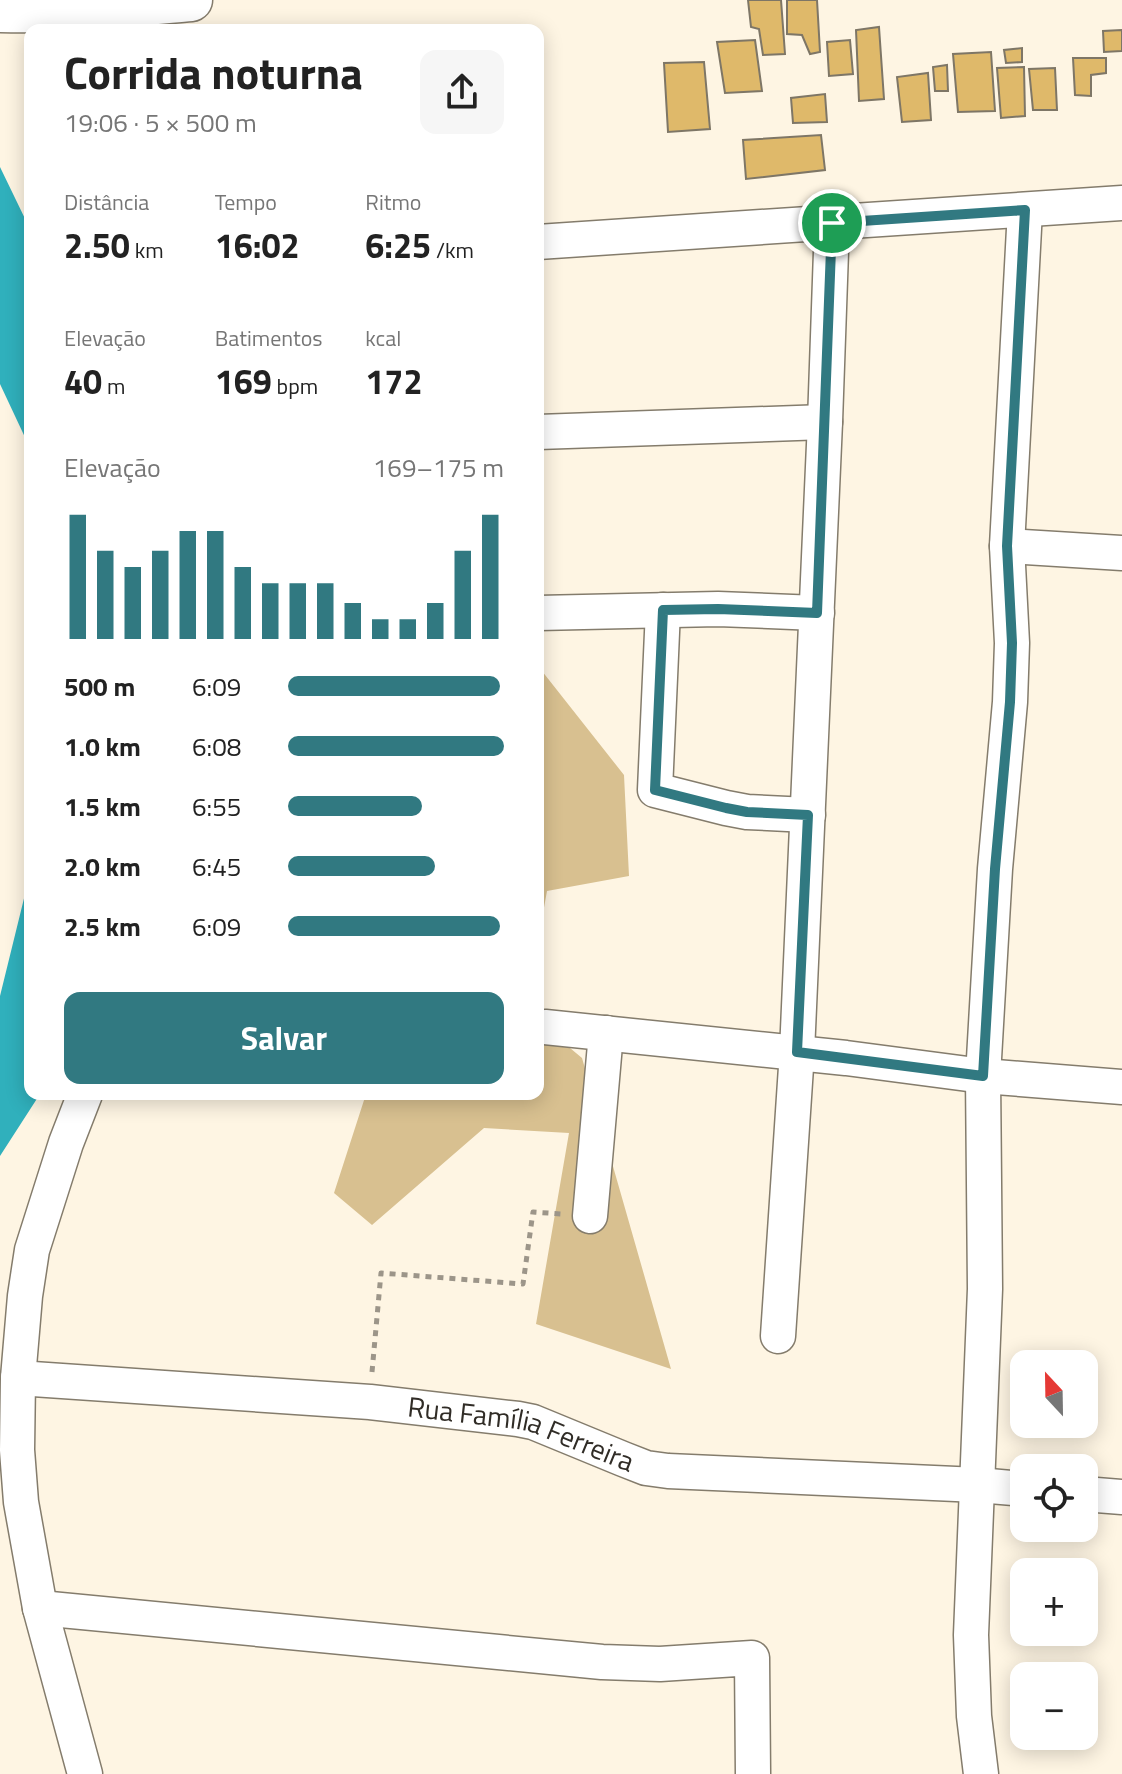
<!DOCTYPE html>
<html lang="pt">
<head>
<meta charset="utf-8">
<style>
  :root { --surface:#fff; --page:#f6f6f6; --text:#222; --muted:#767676; --accent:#317981 }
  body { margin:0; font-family:"Titillium Web",sans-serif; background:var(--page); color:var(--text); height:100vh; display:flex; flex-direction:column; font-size:30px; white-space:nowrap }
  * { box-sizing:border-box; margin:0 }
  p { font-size:26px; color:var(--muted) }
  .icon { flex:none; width:44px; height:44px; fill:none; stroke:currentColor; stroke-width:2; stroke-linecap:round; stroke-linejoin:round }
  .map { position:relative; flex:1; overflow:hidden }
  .drawer { position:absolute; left:24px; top:24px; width:520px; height:1076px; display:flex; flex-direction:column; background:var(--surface); border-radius:16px; box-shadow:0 4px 20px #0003 }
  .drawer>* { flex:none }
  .needle { width:52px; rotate:338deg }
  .tools { position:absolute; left:1010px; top:1350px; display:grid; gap:16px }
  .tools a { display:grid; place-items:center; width:88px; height:88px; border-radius:16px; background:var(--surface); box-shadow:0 4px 20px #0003; font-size:40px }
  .pin { position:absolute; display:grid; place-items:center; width:68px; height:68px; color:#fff; margin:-34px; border:4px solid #fff; border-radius:50%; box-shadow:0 2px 8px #0007 }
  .round { display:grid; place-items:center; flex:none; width:84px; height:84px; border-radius:16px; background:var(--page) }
  .summary { display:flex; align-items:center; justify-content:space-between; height:136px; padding:0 40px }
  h1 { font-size:44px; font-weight:700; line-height:60px }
  .figures { display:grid; grid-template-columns:repeat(3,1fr); gap:12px; height:136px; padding:8px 40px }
  .figures div { display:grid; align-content:center }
  .figures b { font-size:34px; font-weight:700 }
  .figures small { font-size:22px; font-weight:400 }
  .figures p { font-size:22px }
  .chart { height:224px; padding:16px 40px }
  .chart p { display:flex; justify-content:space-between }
  .chart svg { width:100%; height:144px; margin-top:8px; stroke:var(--accent); stroke-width:6 }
  .cta { display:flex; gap:16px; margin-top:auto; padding:16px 40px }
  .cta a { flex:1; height:92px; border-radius:16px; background:var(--accent); color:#fff; font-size:32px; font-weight:700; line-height:92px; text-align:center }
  ul { padding:0 40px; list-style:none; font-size:26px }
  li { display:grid; grid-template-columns:128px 96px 1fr; align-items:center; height:60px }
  li i { height:20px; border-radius:10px; background:var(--accent) }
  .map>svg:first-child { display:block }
  .green { fill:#d8c090 }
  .water { fill:#30b0bc }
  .building { fill:#dfb96a; stroke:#7e7666; stroke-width:2 }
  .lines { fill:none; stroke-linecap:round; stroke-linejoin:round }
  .minor-casing { stroke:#847c6c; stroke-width:37 }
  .major-casing { stroke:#847c6c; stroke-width:45 }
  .path { stroke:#9c9589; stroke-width:5; stroke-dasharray:6 6; stroke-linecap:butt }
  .minor { stroke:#fff; stroke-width:34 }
  .major { stroke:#fff; stroke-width:42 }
  .route-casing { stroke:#fff; stroke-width:16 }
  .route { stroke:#317981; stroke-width:10 }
  .labels { text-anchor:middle; stroke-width:6; stroke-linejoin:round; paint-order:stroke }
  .street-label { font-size:28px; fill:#302c26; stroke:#fef5e3 }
</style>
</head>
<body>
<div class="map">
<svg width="1122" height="1774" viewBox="0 0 1122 1774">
  <rect width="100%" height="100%" fill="#fef5e3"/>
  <path class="green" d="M538 666 624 775 629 876 547 891 538 941Z
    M538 1039 570 1048 582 1058 671 1369 536 1324 569 1133 484 1128 372 1225 334 1193 366 1094H538Z"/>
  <path class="water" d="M0 167 30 229V448L0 384Z
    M30 874V1094H40L0 1156V996Z"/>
  <path class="building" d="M748 0H781L785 54 763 55 759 29 751 27Z
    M787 0H817L820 52 810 54 802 35 787 34Z
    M879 27 884 99 859 101 856 30Z
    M1122 30V51L1104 52 1103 31Z
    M755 40 762 91 725 93 717 42Z
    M850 40 853 74 829 76 827 42Z
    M1022 48V62L1006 63 1004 50Z
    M991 52 995 111 958 112 953 54Z
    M1073 58H1106V73L1091 75V96L1075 95Z
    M704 62 710 129 668 132 664 63Z
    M947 65 948 91H935L933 67Z
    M1024 67 1025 116 1001 118 997 68Z
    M1055 68 1057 110H1033L1029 69Z
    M928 73 931 120 902 122 897 77Z
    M825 94 827 122 793 123 791 98Z
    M821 135 825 170 746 179 743 140Z"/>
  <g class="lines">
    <defs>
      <g id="minor">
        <path d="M538 242 1122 203"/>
        <path d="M538 432 825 422"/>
        <path d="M1007 546 1122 553"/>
        <path d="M663 610 655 790 726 808 747 812 808 815"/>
        <path d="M538 613 718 609 817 613"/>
        <path d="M545 1027 846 1058 983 1076 1122 1087"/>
        <path d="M590 1216 606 1033"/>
        <path d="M778 1336 797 1052 825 422 832 223"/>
        <path id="s1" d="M18 1378 370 1402 518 1419 533 1422 623 1459 646 1468 668 1471 978 1485 1024 1489"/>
        <path d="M1084 1494 1122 1497"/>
        <path d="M40 1608 602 1662 660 1664 752 1658 753 1774"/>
        <path d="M85 1774 40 1608 21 1502 17 1450 18 1378 25 1296 32 1250 66 1143 85 1094"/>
        <path d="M981 1774 974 1716 971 1635 985 1289 983 1076 995 869 1010 702 1012 643 1007 546 1025 210"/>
      </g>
      <path id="major" d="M0 11C64 13 127 6 191 0"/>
    </defs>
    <use href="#minor" class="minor-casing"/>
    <use href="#major" class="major-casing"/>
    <path class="path" d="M372 1372 381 1273 523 1284 533 1212 561 1214"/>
    <use href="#minor" class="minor"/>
    <use href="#major" class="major"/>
  </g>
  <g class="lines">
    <defs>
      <path id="route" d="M1025 210 1007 546 1012 643 1010 702 995 869 983 1076 797 1052 808 815 747 812 726 808 655 790 663 610 718 609 817 613 832 223Z"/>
    </defs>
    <use href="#route" class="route-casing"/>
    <use href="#route" class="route"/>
  </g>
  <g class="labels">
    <g class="street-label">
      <text dy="10" stroke="none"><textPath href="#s1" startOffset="508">Rua Família Ferreira</textPath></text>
    </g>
  </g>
</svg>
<div class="tools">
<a><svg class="needle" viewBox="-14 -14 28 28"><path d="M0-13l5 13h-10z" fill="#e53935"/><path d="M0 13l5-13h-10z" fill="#767676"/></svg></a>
<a><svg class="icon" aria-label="locate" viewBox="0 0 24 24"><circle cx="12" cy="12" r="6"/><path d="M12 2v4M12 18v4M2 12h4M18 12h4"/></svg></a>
<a>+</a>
<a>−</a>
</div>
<div class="pin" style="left:832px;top:223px;background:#1e9e55"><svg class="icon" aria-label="arrive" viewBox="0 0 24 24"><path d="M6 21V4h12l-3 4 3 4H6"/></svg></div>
<section class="drawer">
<div class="summary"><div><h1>Corrida noturna</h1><p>19:06 · 5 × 500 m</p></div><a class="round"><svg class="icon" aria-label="share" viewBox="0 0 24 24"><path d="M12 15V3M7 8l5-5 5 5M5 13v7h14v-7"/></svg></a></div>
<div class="figures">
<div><p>Distância</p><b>2.50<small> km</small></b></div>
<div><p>Tempo</p><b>16:02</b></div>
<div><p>Ritmo</p><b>6:25<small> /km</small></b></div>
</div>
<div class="figures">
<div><p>Elevação</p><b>40<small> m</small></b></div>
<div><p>Batimentos</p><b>169<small> bpm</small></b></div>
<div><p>kcal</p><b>172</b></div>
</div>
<div class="chart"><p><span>Elevação</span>169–175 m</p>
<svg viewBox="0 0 160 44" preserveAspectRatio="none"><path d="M5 44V6M15 44V17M25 44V22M35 44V17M45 44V11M55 44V11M65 44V22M75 44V27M85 44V27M95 44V27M105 44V33M115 44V38M125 44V38M135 44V33M145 44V17M155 44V6"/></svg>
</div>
<ul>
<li><b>500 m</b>6:09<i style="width:98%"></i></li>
<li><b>1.0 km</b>6:08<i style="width:100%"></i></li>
<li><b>1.5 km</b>6:55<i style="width:62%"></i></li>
<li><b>2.0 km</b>6:45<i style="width:68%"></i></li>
<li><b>2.5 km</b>6:09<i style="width:98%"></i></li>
</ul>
<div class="cta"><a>Salvar</a></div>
</section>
</div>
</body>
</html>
